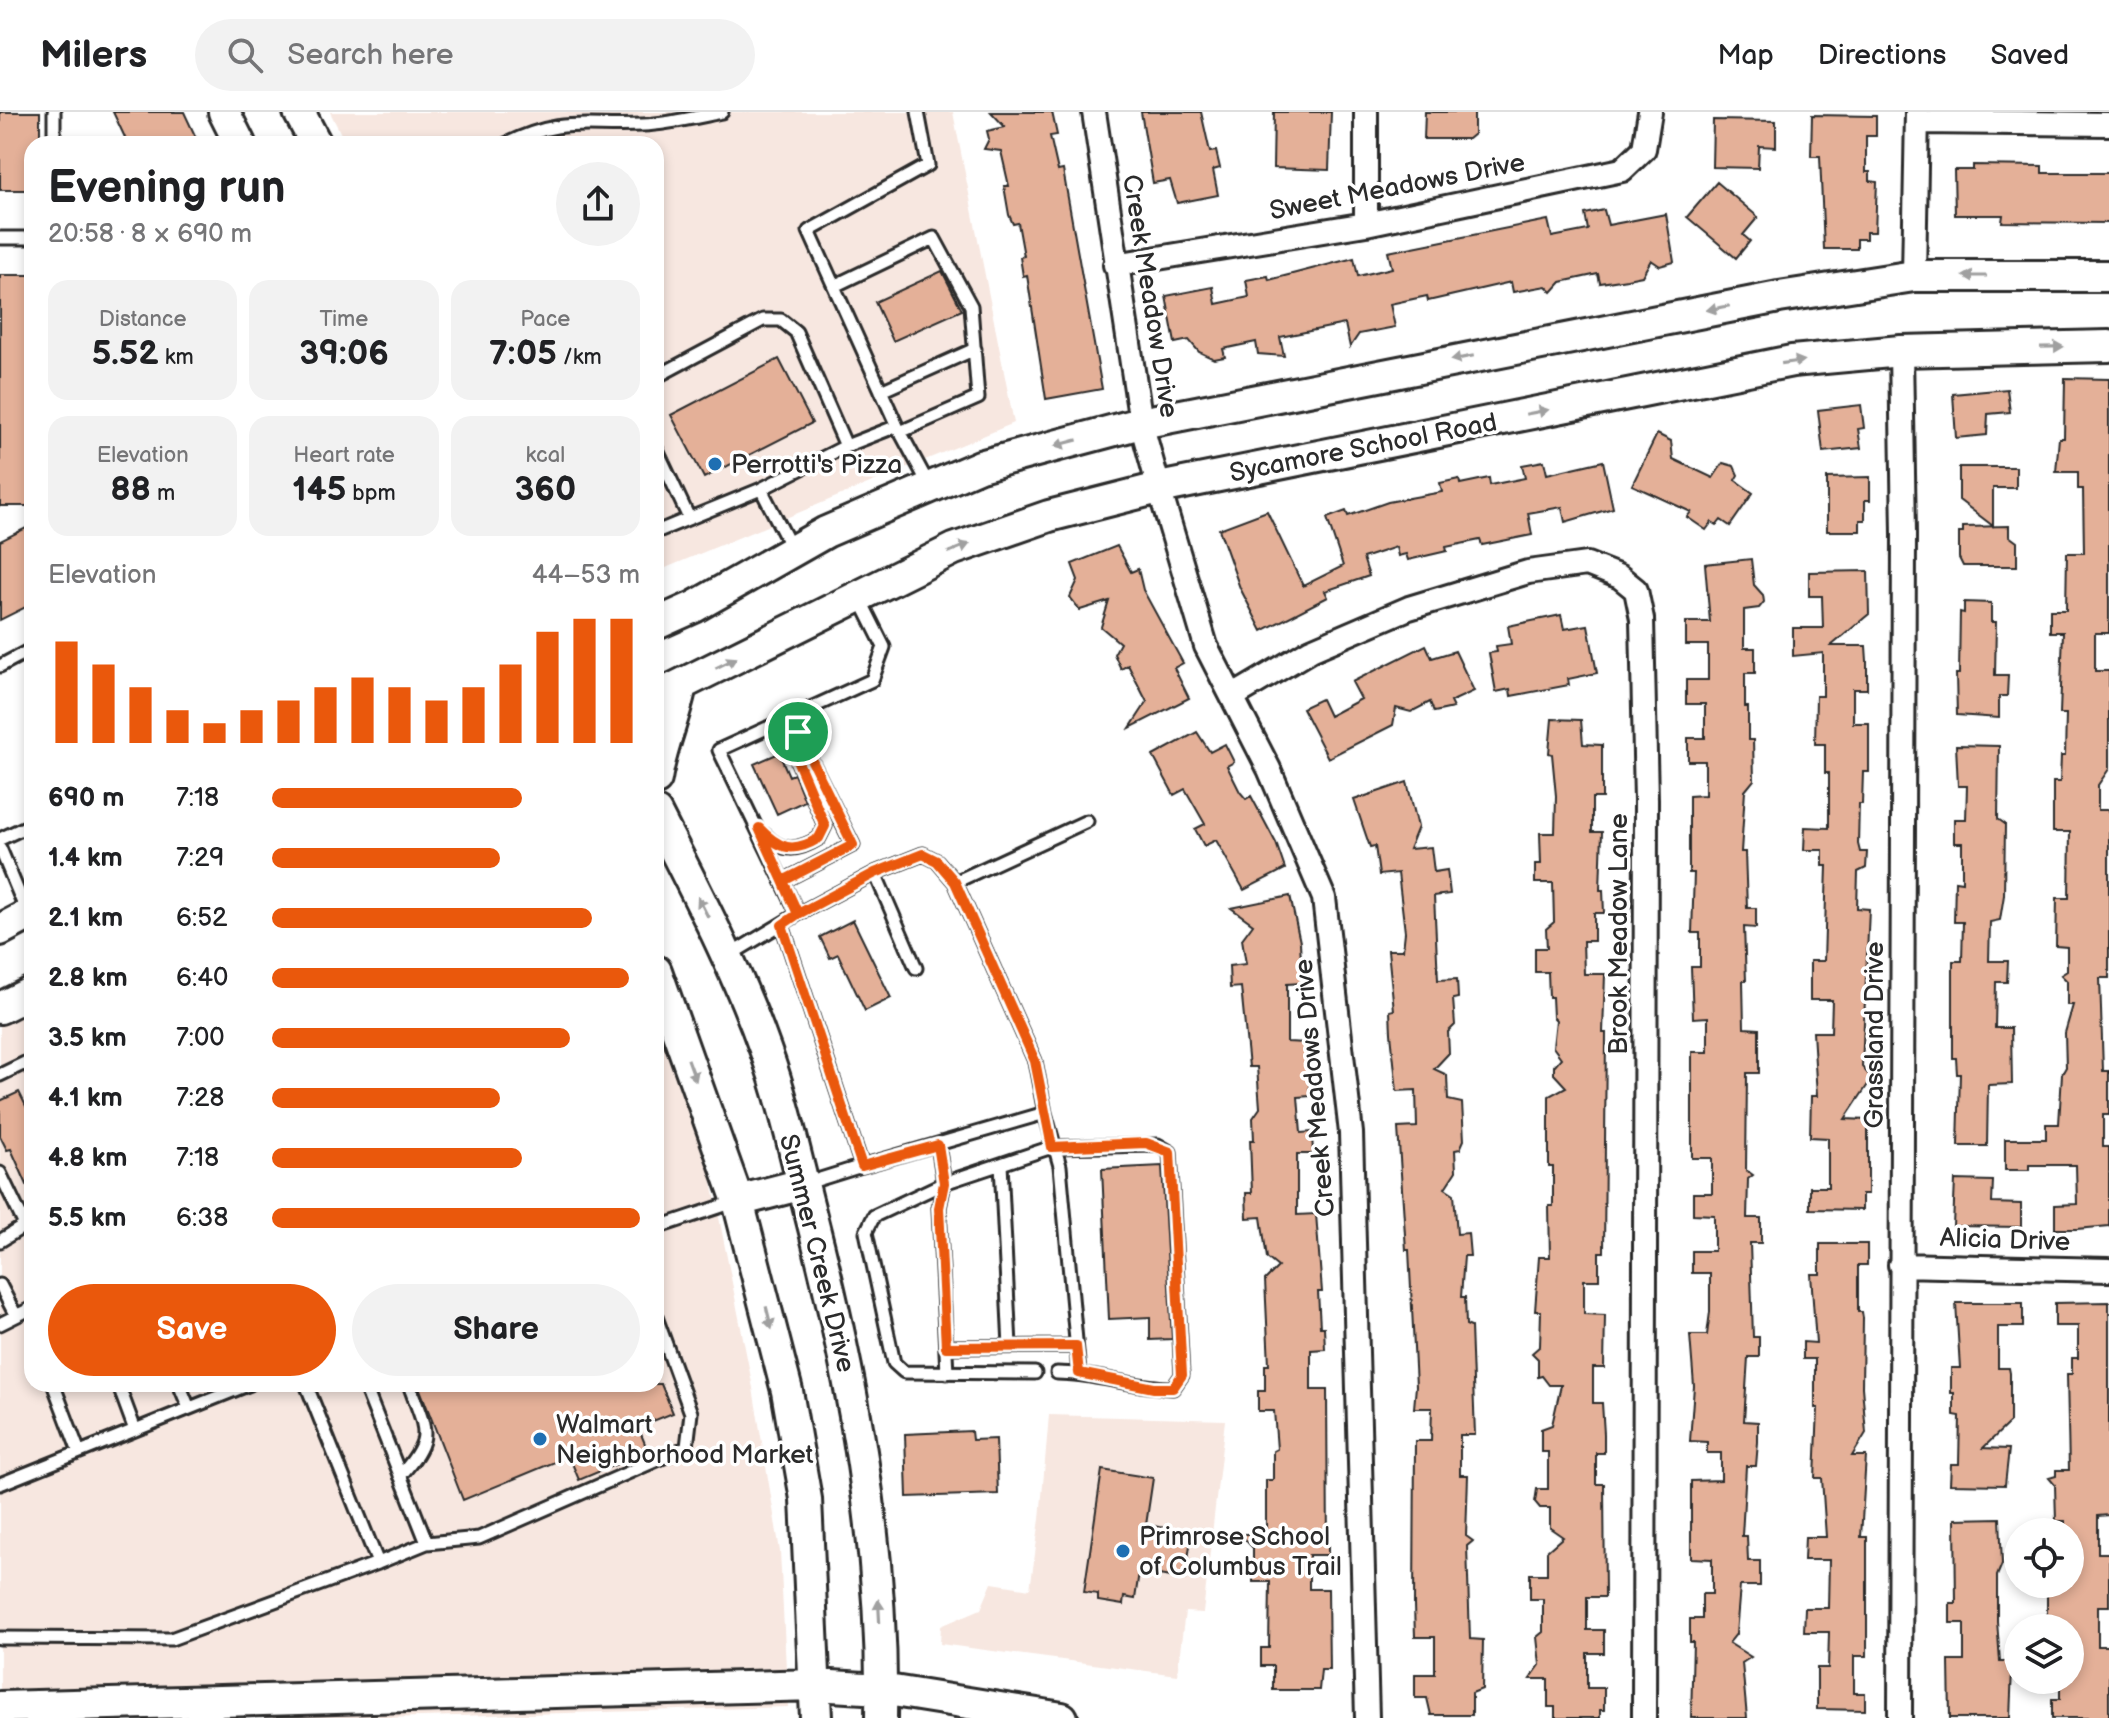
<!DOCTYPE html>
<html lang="en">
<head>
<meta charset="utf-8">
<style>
  :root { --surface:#fff; --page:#f2f2f2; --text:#202124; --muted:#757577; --line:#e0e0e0; --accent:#ea580c }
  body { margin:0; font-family:"Balsamiq Sans",sans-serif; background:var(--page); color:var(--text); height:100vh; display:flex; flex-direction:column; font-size:30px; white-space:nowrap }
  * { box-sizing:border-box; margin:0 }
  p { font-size:26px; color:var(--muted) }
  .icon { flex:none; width:44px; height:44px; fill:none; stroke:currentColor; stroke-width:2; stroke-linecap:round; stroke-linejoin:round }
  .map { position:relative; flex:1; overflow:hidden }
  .sheet { position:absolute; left:24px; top:24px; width:640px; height:1256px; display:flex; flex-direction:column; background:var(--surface); border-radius:24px; box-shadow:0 4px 12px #0003 }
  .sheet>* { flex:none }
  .controls { position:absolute; left:2004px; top:1406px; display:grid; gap:16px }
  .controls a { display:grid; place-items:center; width:80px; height:80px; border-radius:50%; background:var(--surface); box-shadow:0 4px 12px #0003; font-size:40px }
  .pin { position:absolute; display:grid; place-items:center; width:68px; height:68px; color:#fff; margin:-34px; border:4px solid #fff; border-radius:50%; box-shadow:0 2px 8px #0007 }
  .round { display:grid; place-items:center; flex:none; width:84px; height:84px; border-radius:42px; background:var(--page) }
  .head { display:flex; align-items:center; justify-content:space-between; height:136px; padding:0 24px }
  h1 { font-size:44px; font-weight:800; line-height:60px }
  .metrics { display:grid; grid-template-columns:repeat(3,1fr); gap:12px; height:136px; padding:8px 24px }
  .metrics div { display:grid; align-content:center; border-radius:20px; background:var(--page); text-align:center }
  .metrics b { font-size:34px; font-weight:800 }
  .metrics small { font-size:22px; font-weight:400 }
  .metrics p { font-size:22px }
  .chart { height:224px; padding:16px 24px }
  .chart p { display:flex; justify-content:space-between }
  .chart svg { width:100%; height:144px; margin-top:8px; stroke:var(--accent); stroke-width:6 }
  .action { display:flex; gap:16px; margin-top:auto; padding:16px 24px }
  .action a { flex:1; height:92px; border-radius:48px; background:var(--accent); color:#fff; font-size:32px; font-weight:800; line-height:92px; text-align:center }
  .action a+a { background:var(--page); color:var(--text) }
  ul { padding:0 24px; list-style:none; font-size:26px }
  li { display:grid; grid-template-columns:128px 96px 1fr; align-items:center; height:60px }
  li i { height:20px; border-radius:10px; background:var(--accent) }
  header { display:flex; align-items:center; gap:48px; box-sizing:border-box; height:112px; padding:0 40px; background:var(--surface); border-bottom:2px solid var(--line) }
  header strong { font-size:38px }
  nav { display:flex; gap:44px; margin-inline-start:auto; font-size:28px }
  .search { width:560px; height:72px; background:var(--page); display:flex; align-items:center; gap:20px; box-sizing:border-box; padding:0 28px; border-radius:44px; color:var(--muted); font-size:30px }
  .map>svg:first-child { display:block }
  .built { fill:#f7e7e0 }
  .building { fill:#e4b098; stroke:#2b2b2b; stroke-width:2 }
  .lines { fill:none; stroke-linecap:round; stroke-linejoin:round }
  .lane-casing { stroke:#2b2b2b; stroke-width:17 }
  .street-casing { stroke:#2b2b2b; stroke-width:28 }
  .secondary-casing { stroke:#2b2b2b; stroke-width:36 }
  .lane { stroke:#fff; stroke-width:11 }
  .street { stroke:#fff; stroke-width:22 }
  .secondary { stroke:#fff; stroke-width:30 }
  .oneway { fill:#a0a0a0 }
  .route-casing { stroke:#fff; stroke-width:16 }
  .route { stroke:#ea580c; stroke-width:10 }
  .poi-dot { fill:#1f6fb2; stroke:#fff; stroke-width:3 }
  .labels { text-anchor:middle; stroke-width:7; stroke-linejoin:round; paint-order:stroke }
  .street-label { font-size:26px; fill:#2b2b2b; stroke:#fff }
  .poi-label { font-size:26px; fill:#2b2b2b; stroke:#fff; text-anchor:start }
</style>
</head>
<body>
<header>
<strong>Milers</strong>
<div class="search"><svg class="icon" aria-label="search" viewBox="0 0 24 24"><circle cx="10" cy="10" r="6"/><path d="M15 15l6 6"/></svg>Search here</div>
<nav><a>Map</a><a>Directions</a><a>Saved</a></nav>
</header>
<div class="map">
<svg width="2109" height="1606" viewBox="0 0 2109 1606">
  <rect width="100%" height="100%" fill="#fff"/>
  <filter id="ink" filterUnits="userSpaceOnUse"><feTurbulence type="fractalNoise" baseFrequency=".0125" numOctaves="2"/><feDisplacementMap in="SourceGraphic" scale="16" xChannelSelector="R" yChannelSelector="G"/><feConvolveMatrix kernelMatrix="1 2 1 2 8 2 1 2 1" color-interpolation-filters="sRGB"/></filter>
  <g filter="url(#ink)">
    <path class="built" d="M330 0H953L1014 311 656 460V32H346Z
      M32 895V1272H656V904L709 1055 753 1276 780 1439 788 1595 384 1606H0V911Z
      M1049 1303 1225 1308 1203 1501 1185 1500 1177 1563 940 1532 941 1514 981 1497 992 1471 1030 1477 1040 1407Z"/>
    <path class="building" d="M0 0H40V32H32V78H0Z
      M113 0H184L199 32H128Z
      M991 0H1052L1057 23 1050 24 1058 59 1063 58 1102 277 1046 287 1027 163 1023 164 1020 145 1024 144 1018 111 1013 112 1009 103 1004 74H1009L1001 39 984 37 989 27 987 19 1005 15Z
      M1141 0H1201L1210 40 1216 39 1220 56 1213 58 1218 83 1177 91 1170 68 1153 71Z
      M1274 0H1331L1329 58 1273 56Z
      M1425 0H1474V22L1468 27H1424Z
      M1812 3 1876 4V24H1866V60H1870V69L1877 70 1875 120H1866V127H1857V137H1824L1820 44H1811Z
      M1713 8 1776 9V35L1759 34 1758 56 1712 55Z
      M1973 53 2042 54V61H2109V111L2002 110 2003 103H1955L1954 58H1973Z
      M1717 70 1758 105 1743 123 1750 129 1736 146 1687 105Z
      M1604 98 1608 113 1666 102 1674 150 1660 154 1651 148 1642 164 1627 167 1600 171 1598 162 1561 170 1552 180 1546 174 1513 180 1511 170 1428 189 1427 184 1390 192 1395 215 1359 222 1350 235 1345 212 1280 225 1284 244 1258 242 1256 230 1223 237 1225 245 1214 247 1199 240 1189 228 1175 231 1166 184 1213 175 1216 192 1249 185 1246 168 1268 164 1269 168 1354 146 1358 164 1392 156 1388 140 1548 108 1552 125 1588 118 1585 102Z
      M942 159 962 198 893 229 875 190Z
      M0 163H32V394H0Z
      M779 247 812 311 704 366 671 303Z
      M2065 266 2109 267V521H2095V559H2109V657L2098 673V698H2109V866H2100L2103 959H2109V1003H2103V1035H2109V1114L2077 1117H2055V1093L2077 1092 2076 1053H2029V1058H2005V1027H2046V1012H2059L2062 962 2066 955 2065 921 2073 893H2067V869L2061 863 2067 859V835L2056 834 2057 786H2069L2070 720H2053V670H2060L2061 644H2065L2066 602H2060L2063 520H2050V498H2066L2067 441H2084L2083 377H2078V360H2056L2059 326H2064Z
      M2007 277 2010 300 1988 302 1987 323 1956 326 1953 282Z
      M1861 293 1864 316 1858 317 1861 336 1823 340 1818 298Z
      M1657 322 1671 329 1673 347 1713 366 1723 351 1734 354 1738 363 1735 368 1753 381 1730 414 1721 408 1717 413 1712 410 1706 418 1687 405 1691 400 1632 373Z
      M1544 349 1547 362 1603 349 1613 396 1565 410 1562 395 1528 401 1532 423 1482 433 1480 428 1446 435 1447 439 1408 448 1406 442 1398 444 1396 435 1363 446 1369 464 1325 479 1328 485 1262 519 1240 476 1219 417 1267 399 1303 474 1343 454 1327 406 1346 399 1348 404 1388 390 1442 380 1440 371 1459 367 1460 372 1489 366 1490 373 1525 366 1522 353Z
      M1959 355H2016V376H1993V414L1959 388Z
      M1870 365V388H1865V408H1860V419H1827V366Z
      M32 413V492L0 508V429Z
      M2009 414V424L2017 430V454H1963L1959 446V421H1963V415Z
      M1117 434 1131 460 1138 457 1143 478 1183 551 1174 556 1189 586 1130 616 1147 590 1128 553 1121 557 1114 542 1120 531 1101 515 1109 489 1080 498 1070 485 1078 468 1072 452Z
      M1751 447 1754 473 1763 483 1764 490 1759 496 1744 498V536H1755V561H1745V595H1748V628H1753L1754 668 1745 679 1741 740H1745L1747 796H1756V816L1744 815 1746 869H1743L1744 916 1759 917V961H1747L1746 1058 1753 1063 1748 1067 1747 1106H1761V1131H1750L1753 1225H1759V1245H1748L1744 1309 1758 1310V1330L1756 1354H1746L1742 1424H1747L1748 1449H1760V1474H1740L1736 1522 1729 1531 1751 1545 1742 1551 1747 1606H1691L1693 1530H1690V1507H1702V1482H1712V1447L1691 1446V1369L1721 1368V1341H1707V1330L1690 1329 1694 1274 1690 1223H1707L1710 1200V1161H1692V1139H1714V1103L1693 1102V1081H1712V1046H1692V940H1708V905L1693 906 1691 855H1700V821H1692L1694 761H1689V684L1705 683V649H1688V626H1705V592H1686V568H1708V533H1686V510H1710L1705 452Z
      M1868 459 1869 502 1831 534H1866L1867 549V577H1853V611H1869V660H1863L1862 692H1859L1858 732 1860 740H1867L1866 756 1858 760 1857 796 1869 797 1862 955 1869 963V971L1845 1007 1868 1008V1082H1862V1098L1810 1097V1075H1828V1026L1810 1025 1811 984H1817L1813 920H1831L1832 888H1810V849H1824L1827 754H1823V738H1804L1805 715 1829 716V661H1825V632H1815L1816 584H1823V541L1793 544V516H1823L1822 484H1809V460Z
      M1964 490 1991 491V510H1996L1995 563H2008L2007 584H1999V606L1957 603 1956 562H1959L1960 500 1964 501Z
      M1561 503 1564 517 1588 513 1597 561 1568 567 1569 573 1511 584 1510 577 1496 580 1489 541 1497 540 1496 534 1511 532 1508 514Z
      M1426 533 1432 546 1455 539 1474 579 1450 590 1453 596 1434 600 1430 590 1411 600 1396 596 1393 613 1328 646 1302 596 1321 587 1329 604 1361 587 1352 570Z
      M1552 607 1581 608 1583 632 1602 633V686H1592V720H1602L1600 778H1603L1604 801H1594V829H1583L1584 862H1605L1603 921H1606L1604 1140H1599V1168H1584V1202L1605 1203 1604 1256H1593V1291H1602L1604 1322V1341H1596V1372H1604L1605 1485H1587V1518H1604V1541H1587V1576H1604V1598H1600V1606H1555V1595H1548V1567H1530L1540 1553 1537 1525 1543 1520V1487H1530V1462H1547V1439L1563 1425 1550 1416V1396H1540L1535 1390 1537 1377H1548V1340H1541V1317L1552 1313 1561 1273H1549L1542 1264 1538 1265V1247L1532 1241 1540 1234 1541 1199H1535L1539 1145H1550L1549 1094H1553V1055H1549V984L1566 975 1554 962V954L1561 946 1553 935 1556 908 1553 905 1552 885H1549L1548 860H1535V836H1547L1546 817 1554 810 1553 771H1535V752H1541L1540 721H1555L1556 684 1552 642 1549 641Z
      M1197 620 1210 640 1225 632 1234 650 1227 654 1240 680 1246 687 1251 684 1276 731 1285 757 1244 778 1216 728 1204 734 1195 717 1205 712 1185 677 1174 683 1153 644Z
      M1956 633 1999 634 1998 707 2005 712 2004 783 2000 808 1990 810 1989 849H2008L2007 870H1996L1995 916H2011L2012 972 1988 973 1987 1034H1958L1960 962H1957L1956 946H1953V849H1962L1963 810H1954L1955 769 1962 770V731H1954V707H1966L1967 674H1958Z
      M779 641 789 664 794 662 805 689 777 702 754 652Z
      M1407 670 1418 715 1409 737 1431 735 1434 760 1447 758 1450 782 1434 784 1438 868 1457 867 1458 886 1453 887 1455 913 1448 920 1449 941 1434 957 1447 963 1448 988 1462 991 1464 1028 1460 1037 1455 1038 1456 1059 1445 1076 1454 1082 1457 1122 1468 1121 1470 1144H1464L1461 1185H1465L1466 1213 1471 1215 1475 1323H1460V1363H1468L1466 1424 1473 1429 1467 1434 1470 1527 1483 1528 1482 1577 1472 1581V1603H1431L1427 1586H1415V1562H1435V1525H1415L1414 1493 1415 1329H1431L1432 1296H1414L1416 1274 1409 1138H1406L1398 1016 1417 1015 1416 978 1397 979 1391 921 1390 899 1394 898 1388 838H1403L1405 820 1398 761 1379 763 1375 734 1370 735 1354 688Z
      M1290 784 1300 830 1302 871 1287 872V930L1307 931 1310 984 1298 985 1301 1021 1312 1020 1313 1042H1297V1103L1316 1102 1322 1180H1318L1320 1215H1324L1325 1237 1311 1238V1278H1327L1328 1443H1309V1477H1328L1329 1558H1321L1319 1578H1273V1554H1261V1536H1269L1270 1470H1253V1436L1240 1422H1266V1368H1273V1339L1277 1337 1274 1299H1258V1279H1265V1253H1269L1265 1168 1278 1155 1267 1146 1261 1105 1247 1106 1246 1081H1252L1250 1028H1254L1253 1006 1260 996 1257 955H1249L1241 875 1230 876 1229 854 1246 852 1242 827 1253 812 1231 796Z
      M853 808 891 886 865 899 838 842 830 846 820 825Z
      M19 980 27 996 32 994V1084L11 1037 7 1038 0 1024V989Z
      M1162 1054 1172 1227 1150 1228V1205L1109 1207 1102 1057Z
      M1955 1068 1993 1069 1992 1091 2021 1092V1115L1953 1114Z
      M1820 1132H1867V1153H1858V1200H1862L1863 1206 1862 1275 1866 1321 1852 1344H1866L1861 1425H1867V1544H1854V1581H1865V1598L1817 1597V1556H1828L1829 1520H1804L1805 1496H1828L1829 1448H1804L1805 1425H1826L1822 1366H1815L1818 1296H1815V1247H1803V1230L1816 1231 1811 1162H1820Z
      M2109 1190V1403L2098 1404V1441H2109V1494H2098V1534H2109V1606H2052V1587H2060V1568H2070V1516H2047V1472H2070V1420H2065V1409H2056L2055 1373 2049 1366 2056 1364V1358H2069L2067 1262H2072V1246H2078V1214H2055V1191Z
      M1956 1191H2023V1215H1998V1256H2009L2010 1261V1310L1983 1336 2009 1337 2005 1373 1950 1372 1951 1352H1959L1960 1304 1954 1303V1281H1951V1256H1960Z
      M418 1272H661L673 1301 638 1315 648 1339 579 1368 569 1344 463 1388Z
      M971 1319 972 1328 996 1327 998 1382 907 1385 905 1322Z
      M1102 1358 1153 1366 1146 1413 1192 1420 1185 1467 1139 1460 1135 1487 1124 1485 1123 1493 1098 1489V1482L1084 1480Z
      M2000 1406 2002 1452 1997 1464V1509L2000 1549H2009L2012 1557 2010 1606H1950L1949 1549H1964V1511H1950V1491H1956L1955 1407Z"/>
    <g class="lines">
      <defs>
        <path id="lane" d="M54 32V0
          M506 32C565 4 583 16 643 13 669 12 697 5 722 0
          M0 126H32
          M834 174 934 126 971 194 978 286 900 320
          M656 265 763 208H781L796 220 846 334 897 314 930 375
          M881 279 975 237
          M897 314 809 119 928 53 918 0
          M656 336 689 406
          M761 377 846 334
          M656 420 761 377 793 439
          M0 554 32 537
          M765 723C782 741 798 739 819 726L825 714 798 650V624
          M0 727 32 712
          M0 736 28 803
          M875 761 923 742 937 749 955 770 1035 949 1045 1001
          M783 769 853 733 790 606
          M955 770 1087 709
          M798 802 875 761 916 856
          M782 813 862 1054 804 1072
          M728 844 798 802 719 638 872 568 884 535 859 485
          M0 963 27 950 32 958
          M938 1033 944 1071 874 1104 866 1120 894 1251 904 1260 1035 1261
          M1001 1052 1010 1234
          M862 1054 1045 1001 1060 1054 1079 1261
          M0 1061 25 1113
          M656 1116 737 1089
          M0 1129 32 1109
          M0 1173 16 1204
          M0 1212 32 1196
          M946 1235 1076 1234
          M947 1261 939 1096 944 1071 1052 1035 1158 1033 1170 1040 1182 1263 1173 1276C1134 1276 1096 1261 1057 1261
          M118 1272 135 1318
          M179 1272 189 1296
          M306 1272 378 1451 427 1431
          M364 1272 427 1431 479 1426 687 1335 691 1301 656 1205
          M54 1274 79 1340
          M400 1364C436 1323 425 1319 409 1272
          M0 1372 250 1272
          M0 1526 171 1527 378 1451"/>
        <path id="street" d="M1094 0 1141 311 1159 376 1206 534 1269 657 1324 786 1351 1021 1367 1606
          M1917 10 2109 12
          M1366 112V0
          M1115 153 1366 112 1622 58 1644 37 1650 0
          M1914 164 1917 0
          M1232 585 1311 538 1409 496 1528 460 1587 452 1620 465 1636 478 1642 507 1646 688 1644 1606
          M1900 1153 2109 1158
          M1900 1606 1904 422 1901 239"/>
        <path id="secondary" d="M224 0 240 32
          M299 0 316 32
          M656 512 694 495 826 420 980 354 1141 311 1779 185 1914 164H2109
          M656 585 954 437 1049 404 1159 376 1792 249 1901 239 2109 234
          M656 667C661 634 675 605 681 573
          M656 701C695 778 736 855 765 937 784 989 796 1046 810 1100 853 1267 884 1433 881 1606
          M0 818 32 801
          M656 859 738 1089 787 1279 806 1387 816 1606
          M0 896 32 880
          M738 1089 803 1072
          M0 1595 815 1573 881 1577 1062 1606"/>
      </defs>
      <use href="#lane" class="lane-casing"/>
      <use href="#street" class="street-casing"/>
      <use href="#secondary" class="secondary-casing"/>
      <use href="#lane" class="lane"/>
      <use href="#street" class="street"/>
      <use href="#secondary" class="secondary"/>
    </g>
    <defs><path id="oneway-solid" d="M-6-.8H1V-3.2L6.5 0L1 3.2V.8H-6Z" transform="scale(2)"/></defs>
    <g class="oneway">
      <use href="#oneway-solid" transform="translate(1975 164) rotate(180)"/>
      <use href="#oneway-solid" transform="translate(1718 196) rotate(169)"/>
      <use href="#oneway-solid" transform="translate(2052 235) rotate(-1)"/>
      <use href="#oneway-solid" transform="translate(1462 246) rotate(169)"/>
      <use href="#oneway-solid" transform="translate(1793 250) rotate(-8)"/>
      <use href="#oneway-solid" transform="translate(1537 300) rotate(-11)"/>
      <use href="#oneway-solid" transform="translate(1066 331) rotate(165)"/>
      <use href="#oneway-solid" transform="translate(959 436) rotate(-22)"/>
      <use href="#oneway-solid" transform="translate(726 551) rotate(-26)"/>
      <use href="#oneway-solid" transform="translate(703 795) rotate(-117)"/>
      <use href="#oneway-solid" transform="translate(692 958) rotate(70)"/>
      <use href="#oneway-solid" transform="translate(769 1206) rotate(76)"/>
      <use href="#oneway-solid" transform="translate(879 1499) rotate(-93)"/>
    </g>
  </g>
  <g class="lines" filter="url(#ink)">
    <defs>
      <path id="route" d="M798 620 853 733 783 769 798 802 782 813 862 1054 938 1033 944 1071 939 1096 946 1235 1076 1234 1079 1261 1154 1276H1173L1182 1263 1170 1040 1146 1031 1052 1035 1035 949 955 770 937 749 923 742 875 761 798 802 759 716C779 737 793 742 819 726L825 714 798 650V620"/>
    </defs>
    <use href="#route" class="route-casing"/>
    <use href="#route" class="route"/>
  </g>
  <g class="poi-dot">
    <circle cx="715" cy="352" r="8"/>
    <circle cx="540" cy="1327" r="8"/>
    <circle cx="1123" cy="1439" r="8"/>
  </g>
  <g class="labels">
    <g class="street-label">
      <text transform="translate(1397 74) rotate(-11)" y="9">Sweet Meadows Drive</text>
      <text transform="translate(1151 184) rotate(81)" y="9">Creek Meadow Drive</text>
      <text transform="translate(1363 335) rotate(-11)" y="9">Sycamore School Road</text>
      <text transform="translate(1618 822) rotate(-90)" y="9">Brook Meadow Lane</text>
      <text transform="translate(1874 923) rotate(-90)" y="9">Grassland Drive</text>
      <text transform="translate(1314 976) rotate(-95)" y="9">Creek Meadows Drive</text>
      <text transform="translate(2005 1127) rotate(2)" y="9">Alicia Drive</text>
      <text transform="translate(818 1141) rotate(76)" y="9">Summer Creek Drive</text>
    </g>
    <g class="poi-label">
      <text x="731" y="361">Perrotti's Pizza</text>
      <text x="556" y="1321">Walmart<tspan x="556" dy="30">Neighborhood Market</tspan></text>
      <text x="1139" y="1433">Primrose School<tspan x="1139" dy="30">of Columbus Trail</tspan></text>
    </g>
  </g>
</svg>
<div class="controls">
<a><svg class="icon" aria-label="locate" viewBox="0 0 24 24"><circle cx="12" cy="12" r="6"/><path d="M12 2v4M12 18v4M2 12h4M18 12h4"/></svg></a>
<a><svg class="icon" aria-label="layers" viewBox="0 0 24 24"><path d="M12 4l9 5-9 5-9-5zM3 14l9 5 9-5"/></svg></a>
</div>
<div class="pin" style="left:798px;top:620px;background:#1e9e55"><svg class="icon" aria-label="arrive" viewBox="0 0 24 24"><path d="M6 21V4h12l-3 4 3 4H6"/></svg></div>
<section class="sheet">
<div class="head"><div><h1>Evening run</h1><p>20:58 · 8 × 690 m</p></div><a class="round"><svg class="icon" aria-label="share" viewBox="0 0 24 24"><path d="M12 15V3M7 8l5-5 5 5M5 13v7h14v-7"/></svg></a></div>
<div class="metrics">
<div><p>Distance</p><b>5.52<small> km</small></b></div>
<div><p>Time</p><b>39:06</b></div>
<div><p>Pace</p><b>7:05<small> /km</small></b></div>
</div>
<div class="metrics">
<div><p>Elevation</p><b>88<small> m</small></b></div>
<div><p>Heart rate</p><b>145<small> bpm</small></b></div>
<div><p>kcal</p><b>360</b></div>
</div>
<div class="chart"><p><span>Elevation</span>44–53 m</p>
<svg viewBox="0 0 160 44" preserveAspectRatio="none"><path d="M5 44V13M15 44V20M25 44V27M35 44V34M45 44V38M55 44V34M65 44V31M75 44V27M85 44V24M95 44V27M105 44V31M115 44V27M125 44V20M135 44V10M145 44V6M155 44V6"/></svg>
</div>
<ul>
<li><b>690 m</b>7:18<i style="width:68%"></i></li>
<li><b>1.4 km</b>7:29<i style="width:62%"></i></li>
<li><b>2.1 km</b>6:52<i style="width:87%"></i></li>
<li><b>2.8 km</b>6:40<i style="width:97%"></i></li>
<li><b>3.5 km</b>7:00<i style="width:81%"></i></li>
<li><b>4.1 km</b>7:28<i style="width:62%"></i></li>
<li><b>4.8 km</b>7:18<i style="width:68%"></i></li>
<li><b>5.5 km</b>6:38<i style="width:100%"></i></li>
</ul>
<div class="action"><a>Save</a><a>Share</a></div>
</section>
</div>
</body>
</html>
